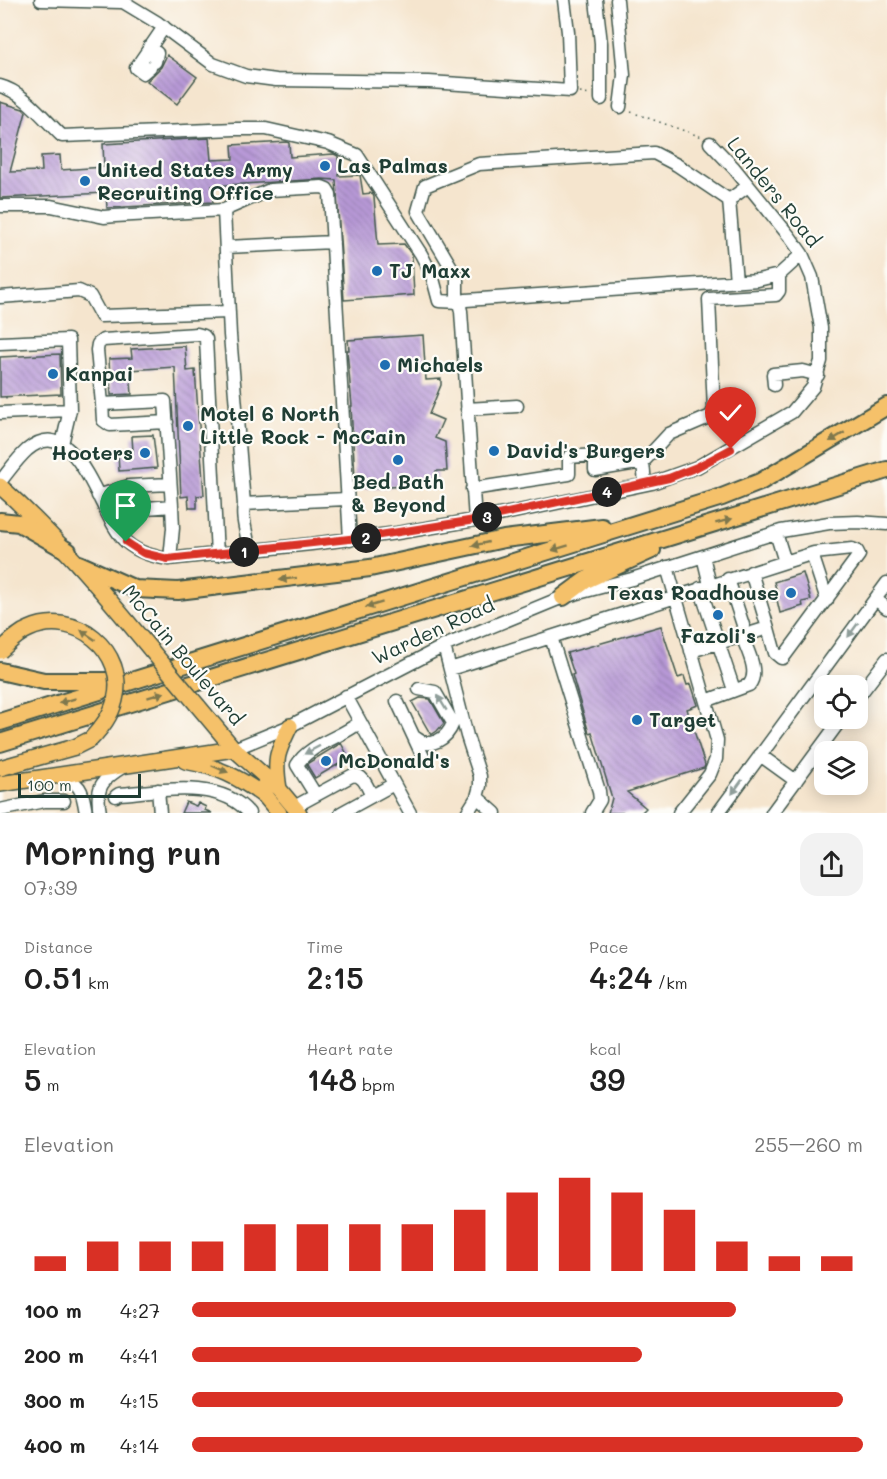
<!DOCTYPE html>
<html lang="en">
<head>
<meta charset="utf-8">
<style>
  :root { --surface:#fff; --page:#f2f2f2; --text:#222; --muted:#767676; --accent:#d93025 }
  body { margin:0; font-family:Mali,sans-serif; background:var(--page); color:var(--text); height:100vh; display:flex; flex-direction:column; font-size:22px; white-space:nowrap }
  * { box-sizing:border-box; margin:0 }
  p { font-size:20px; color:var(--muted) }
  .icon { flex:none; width:33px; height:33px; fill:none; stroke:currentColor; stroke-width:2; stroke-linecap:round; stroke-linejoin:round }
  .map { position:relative; height:813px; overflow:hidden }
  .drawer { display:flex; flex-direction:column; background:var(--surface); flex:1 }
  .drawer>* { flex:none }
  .fabs { position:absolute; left:814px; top:675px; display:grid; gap:12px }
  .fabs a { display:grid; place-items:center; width:54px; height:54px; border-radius:12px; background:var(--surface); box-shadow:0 3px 15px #0003; font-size:30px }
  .scale { position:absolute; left:18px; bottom:15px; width:123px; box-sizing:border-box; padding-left:6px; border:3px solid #1f3d34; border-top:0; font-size:16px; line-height:21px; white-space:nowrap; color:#1f3d34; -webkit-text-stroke:4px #fdfcf7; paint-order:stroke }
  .pin { position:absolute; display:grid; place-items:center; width:51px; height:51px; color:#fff; margin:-62px -26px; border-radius:50% 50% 50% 0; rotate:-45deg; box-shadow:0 0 6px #0007 }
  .pin .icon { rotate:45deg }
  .km { position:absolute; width:30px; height:30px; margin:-15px; border-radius:50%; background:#222; color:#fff; font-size:16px; line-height:30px; text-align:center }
  .round { display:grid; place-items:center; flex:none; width:63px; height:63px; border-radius:18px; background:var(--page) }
  .head { display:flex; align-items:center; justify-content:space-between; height:102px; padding:0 24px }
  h1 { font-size:33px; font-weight:600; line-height:45px }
  .metrics { display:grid; grid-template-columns:repeat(3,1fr); gap:9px; height:102px; padding:6px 24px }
  .metrics div { display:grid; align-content:center }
  .metrics b { font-size:30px; font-weight:600 }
  .metrics small { font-size:16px; font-weight:400 }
  .metrics p { font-size:16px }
  .chart { height:168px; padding:12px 24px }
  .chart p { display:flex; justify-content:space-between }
  .chart svg { width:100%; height:108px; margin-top:6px; stroke:var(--accent); stroke-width:6 }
  ul { padding:0 24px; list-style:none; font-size:20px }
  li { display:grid; grid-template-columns:96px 72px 1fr; align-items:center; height:45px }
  li i { height:15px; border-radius:8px; background:var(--accent) }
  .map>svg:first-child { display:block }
  .building { fill:url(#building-back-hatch) }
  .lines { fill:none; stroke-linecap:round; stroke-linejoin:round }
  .minor-casing { stroke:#3f564b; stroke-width:15 }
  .major-casing { stroke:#3f564b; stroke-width:18 }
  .highway-casing { stroke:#3f564b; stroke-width:20 }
  .path { stroke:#3f564b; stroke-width:1.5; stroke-dasharray:1.5 4.5; stroke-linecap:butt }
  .minor { stroke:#fff; stroke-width:12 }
  .major { stroke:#f5c16b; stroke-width:15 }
  .highway { stroke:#f5c16b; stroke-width:16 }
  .major-bridge-casing { stroke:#3f564b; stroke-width:18; stroke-linecap:butt }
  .major-bridge { stroke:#f5c16b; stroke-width:15 }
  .oneway { fill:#7f784d }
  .oneway2 { fill:#8f9e9a }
  .route-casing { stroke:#fff; stroke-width:12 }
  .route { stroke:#d93025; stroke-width:8 }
  .poi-dot { fill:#1f6fb2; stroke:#fdfcf7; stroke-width:2 }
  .labels { text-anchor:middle; stroke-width:4.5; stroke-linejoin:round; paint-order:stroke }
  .poi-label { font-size:20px; font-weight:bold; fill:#1f3d34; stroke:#fdfcf7; text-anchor:start }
  .street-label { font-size:20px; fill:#1f3d34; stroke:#fdfcf7 }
</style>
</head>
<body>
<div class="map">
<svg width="887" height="813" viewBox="0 0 887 813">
  <defs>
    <pattern id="building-back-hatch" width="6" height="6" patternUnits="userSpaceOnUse" patternTransform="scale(1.5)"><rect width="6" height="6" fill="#b899d7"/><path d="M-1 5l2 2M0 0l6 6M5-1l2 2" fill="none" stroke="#957eaf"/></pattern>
  </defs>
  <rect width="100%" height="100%" fill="#fdfcf7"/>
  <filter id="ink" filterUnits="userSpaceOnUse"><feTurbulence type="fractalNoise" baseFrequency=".0167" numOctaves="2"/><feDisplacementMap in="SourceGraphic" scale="12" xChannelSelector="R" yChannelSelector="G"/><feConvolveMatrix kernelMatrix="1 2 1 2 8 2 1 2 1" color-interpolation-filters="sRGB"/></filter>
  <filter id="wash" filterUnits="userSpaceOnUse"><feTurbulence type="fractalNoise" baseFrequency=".008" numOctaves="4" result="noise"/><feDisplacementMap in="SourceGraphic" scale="24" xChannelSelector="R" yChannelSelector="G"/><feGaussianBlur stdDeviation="1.35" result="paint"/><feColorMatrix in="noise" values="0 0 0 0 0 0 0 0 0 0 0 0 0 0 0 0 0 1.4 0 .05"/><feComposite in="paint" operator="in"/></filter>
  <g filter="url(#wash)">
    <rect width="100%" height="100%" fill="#f5e5ce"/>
    <g id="blocks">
      <path class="building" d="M167 55 197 77 177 104 147 81 161 67Z
        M0 102 23 109 26 112 10 172 42 171 41 156 60 155 61 170 104 167 103 144 209 138 211 160 233 159 232 145 287 142 289 143 290 157 334 154 338 156 339 176 360 175 363 194 372 193 374 197 378 245 404 244 412 255 414 295 344 300 336 180 322 179 212 186 213 202 107 208 106 193 0 198Z
        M423 335 426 380 441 379V385L429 414 443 420 435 438 445 442 447 471H436L437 484 357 489 356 478H355L351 406H352L347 350H349L348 340Z
        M185 346 187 371 195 370 204 495 197 496V508H189L188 496 181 497 175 367 130 370 132 394 111 395 109 359 132 358 131 349Z
        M60 354 61 394 0 397V357Z
        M153 435 157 468 119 471 118 453 133 452 132 436Z
        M803 573 811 600 802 602 803 606 780 613 777 600 773 601 771 594 777 592 774 582Z
        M661 626 678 678 684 676 687 685 691 684 698 705 687 709 705 765 704 768 627 792 646 808 641 813H608L612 798 592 732 589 733 572 675 574 674 567 653Z
        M420 698 430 699 444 723 437 731 431 735 412 702Z
        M341 743 349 758 315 778 307 765 308 763Z
        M186 802 196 806 198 803 206 807 205 810 212 813H181Z"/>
    </g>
  </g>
  <g filter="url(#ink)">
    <use href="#blocks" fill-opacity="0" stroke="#3f564b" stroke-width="1.5"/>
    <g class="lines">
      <defs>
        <path id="minor" d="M41 0 121 2
          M120 0 158 23 213 64 246 76 276 80 429 82 570 91 568 32 564 0
          M596 0 601 43V99
          M617 0 624 75 620 107
          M149 47 157 53 155 62
          M150 67 143 73 136 68 164 27
          M0 86C24 92 44 119 62 136L235 129H266L328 143 357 155 421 254 432 275 439 301 460 302 466 300 758 280 779 275 802 254
          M0 206H51L104 217 115 216 224 210 270 190 322 187 327 189 330 194 350 540
          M224 210 230 335 244 504C241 522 248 533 249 552
          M227 247 333 242
          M736 281 729 200 748 186
          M0 297 79 291 90 296 101 316 229 312
          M0 343 68 340 70 410 0 413
          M774 385 773 374 803 371 818 375
          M102 404 103 420 110 425 167 422
          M467 409 517 406
          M62 444 70 410
          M0 482C8 472 17 459 27 450 77 408 100 519 126 542 139 553 152 556 168 559L311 544 397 533 475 520 652 483 697 467 792 412 813 387 821 361V328L812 277 802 254 790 237 734 168 710 143
          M645 484 643 462 669 434 711 416 714 409 709 299 776 295 779 291V275
          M129 486 170 484
          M472 489 569 474V457L595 455V470L643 462
          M98 496 129 486 147 508 172 506 173 528 170 559
          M244 504 346 499
          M172 506 165 401 102 404 97 350 98 344 103 340 197 334 204 336 206 339 217 555
          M475 520 461 311 457 295V277L418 211 425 186 479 164 654 153 677 165 729 200
          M812 554 827 600
          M703 556 710 585
          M667 567 717 740 716 759 710 774 679 813
          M751 572 768 628
          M700 588 734 690
          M875 599 887 608
          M444 646 467 736 480 776V786L477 797 467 813
          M691 651 742 636 743 625 728 579
          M450 669 551 637
          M346 696 410 813
          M858 697 887 659
          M397 701 424 759
          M706 701 749 685C760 672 747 650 742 636L768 628 775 653 781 658H783L859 555 857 551 852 549 814 553 785 562 776 533
          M416 738C430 750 447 739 453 723L435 692 419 689
          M234 749 290 726 444 646 563 597 632 579 781 531 829 523 858 522 887 524
          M760 755 796 781
          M58 776C82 783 82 790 86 813
          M158 790 160 813
          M315 794 297 765C309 744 341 738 360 722
          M116 796 119 794C159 791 220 778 249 813
          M477 797 495 813
          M294 807 353 775C364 775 367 787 372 796L394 784
          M0 810 44 801H64
          M100 813C95 787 102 779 124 766
          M341 813 372 796
          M592 813 600 800 599 791 551 637 785 562
          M718 813 887 583
          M772 813 842 718"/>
        <path id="major" d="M0 486C56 536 103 592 151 650
          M198 706 234 749 279 789 299 813
          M185 761C218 767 237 776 264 796
          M0 768 75 747 91 739
          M0 784 234 749
          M259 789 279 813
          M279 789C274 758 277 753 290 726"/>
        <path id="highway" d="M0 521 19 523 68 551
          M79 564 135 589 178 591 370 568 504 539 602 527
          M563 597 586 580 652 550
          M0 671 44 681H110
          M0 722 722 497 760 482 887 406
          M0 743 887 470"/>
      </defs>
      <use href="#minor" class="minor-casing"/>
      <use href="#major" class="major-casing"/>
      <use href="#highway" class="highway-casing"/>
      <path class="path" d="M580 93 590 95
        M631 112 702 137
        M6 397V403"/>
      <use href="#minor" class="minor"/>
      <use href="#major" class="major"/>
      <use href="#highway" class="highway"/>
      <defs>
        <path id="major-bridge" d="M151 650 198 706
          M0 651C9 643 18 633 29 629 75 608 128 652 115 700 111 716 102 727 91 739"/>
      </defs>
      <use href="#major-bridge" class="major-bridge-casing"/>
      <use href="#major-bridge" class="major-bridge"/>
    </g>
    <defs><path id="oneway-solid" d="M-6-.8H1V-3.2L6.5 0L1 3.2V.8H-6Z" transform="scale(1.5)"/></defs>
    <g class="oneway">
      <use href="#oneway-solid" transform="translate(837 437) rotate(149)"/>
      <use href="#oneway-solid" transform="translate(724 521) rotate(-15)"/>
      <use href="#oneway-solid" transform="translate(480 544) rotate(167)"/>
      <use href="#oneway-solid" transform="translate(560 548) rotate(163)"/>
      <use href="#oneway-solid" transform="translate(288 579) rotate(173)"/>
      <use href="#oneway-solid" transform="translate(374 605) rotate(163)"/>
      <use href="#oneway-solid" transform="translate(88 635) rotate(-146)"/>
      <use href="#oneway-solid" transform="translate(156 695) rotate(-17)"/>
      <use href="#oneway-solid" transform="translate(67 701) rotate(163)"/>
      <use href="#oneway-solid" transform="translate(220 769) rotate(23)"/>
    </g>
    <g class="oneway2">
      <use href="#oneway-solid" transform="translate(853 630) rotate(126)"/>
      <use href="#oneway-solid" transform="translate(442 703) rotate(-121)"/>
      <use href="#oneway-solid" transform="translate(312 750) rotate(152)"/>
      <use href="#oneway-solid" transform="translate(737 787) rotate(126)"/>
    </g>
  </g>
  <g class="lines" filter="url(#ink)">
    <defs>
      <path id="route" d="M126 542 143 553 168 559 367 537 475 520 669 478 697 467 731 449"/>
    </defs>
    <use href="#route" class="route-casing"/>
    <use href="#route" class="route"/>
  </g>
  <g class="poi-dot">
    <circle cx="325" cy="166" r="6"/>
    <circle cx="85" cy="181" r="6"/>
    <circle cx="377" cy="271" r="6"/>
    <circle cx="385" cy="365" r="6"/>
    <circle cx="53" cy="374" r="6"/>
    <circle cx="188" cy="426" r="6"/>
    <circle cx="494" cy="451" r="6"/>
    <circle cx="145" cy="453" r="6"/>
    <circle cx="398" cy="460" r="6"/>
    <circle cx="791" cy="593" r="6"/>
    <circle cx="718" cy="615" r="6"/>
    <circle cx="637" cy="720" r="6"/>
    <circle cx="326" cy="761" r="6"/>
  </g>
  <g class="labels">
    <g class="poi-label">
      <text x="337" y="173">Las Palmas</text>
      <text x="97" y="177">United States Army<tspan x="97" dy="23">Recruiting Office</tspan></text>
      <text x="389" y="278">TJ Maxx</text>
      <text x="397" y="372">Michaels</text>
      <text x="65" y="381">Kanpai</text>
      <text x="200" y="421">Motel 6 North<tspan x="200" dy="23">Little Rock - McCain</tspan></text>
      <text x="506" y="458">David's Burgers</text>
      <text x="133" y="460" text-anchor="end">Hooters</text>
      <text x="398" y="489" text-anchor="middle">Bed Bath<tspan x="398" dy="23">&amp; Beyond</tspan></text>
      <text x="779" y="600" text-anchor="end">Texas Roadhouse</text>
      <text x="718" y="643" text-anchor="middle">Fazoli's</text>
      <text x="649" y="727">Target</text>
      <text x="338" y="768">McDonald's</text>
    </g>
    <g class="street-label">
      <text transform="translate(774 192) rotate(51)" y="7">Landers Road</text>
      <text transform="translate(433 631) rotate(-25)" y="7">Warden Road</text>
      <text transform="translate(183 655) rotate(50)" y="7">McCain Boulevard</text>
    </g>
  </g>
</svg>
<div class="fabs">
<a><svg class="icon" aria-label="locate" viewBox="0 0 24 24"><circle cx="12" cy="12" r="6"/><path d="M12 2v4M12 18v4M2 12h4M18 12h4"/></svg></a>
<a><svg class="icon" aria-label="layers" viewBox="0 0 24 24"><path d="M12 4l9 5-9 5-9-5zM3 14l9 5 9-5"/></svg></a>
</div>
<div class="scale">100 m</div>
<div class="pin" style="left:126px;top:542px;background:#1e9e55"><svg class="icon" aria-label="arrive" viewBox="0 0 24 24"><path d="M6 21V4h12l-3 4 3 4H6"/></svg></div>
<div class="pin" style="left:731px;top:449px;background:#d93025"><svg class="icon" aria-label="check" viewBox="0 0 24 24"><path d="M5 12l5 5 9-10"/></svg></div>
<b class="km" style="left:244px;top:552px">1</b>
<b class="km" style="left:366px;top:538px">2</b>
<b class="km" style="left:487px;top:517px">3</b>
<b class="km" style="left:607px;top:492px">4</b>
</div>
<section class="drawer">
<div class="head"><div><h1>Morning run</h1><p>07:39</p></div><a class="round"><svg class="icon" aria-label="share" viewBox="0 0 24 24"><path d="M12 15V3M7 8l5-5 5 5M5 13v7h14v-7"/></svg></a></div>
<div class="metrics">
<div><p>Distance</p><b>0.51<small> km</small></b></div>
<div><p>Time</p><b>2:15</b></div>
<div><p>Pace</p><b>4:24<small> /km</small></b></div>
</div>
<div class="metrics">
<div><p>Elevation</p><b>5<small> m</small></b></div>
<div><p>Heart rate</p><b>148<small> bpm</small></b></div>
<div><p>kcal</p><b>39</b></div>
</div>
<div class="chart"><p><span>Elevation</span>255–260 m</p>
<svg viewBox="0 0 160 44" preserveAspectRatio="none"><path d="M5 44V38M15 44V32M25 44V32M35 44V32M45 44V25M55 44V25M65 44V25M75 44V25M85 44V19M95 44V12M105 44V6M115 44V12M125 44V19M135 44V32M145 44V38M155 44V38"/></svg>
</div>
<ul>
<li><b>100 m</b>4:27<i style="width:81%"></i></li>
<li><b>200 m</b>4:41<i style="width:67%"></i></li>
<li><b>300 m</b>4:15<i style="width:97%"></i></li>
<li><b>400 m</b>4:14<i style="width:100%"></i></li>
</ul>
</section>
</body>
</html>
